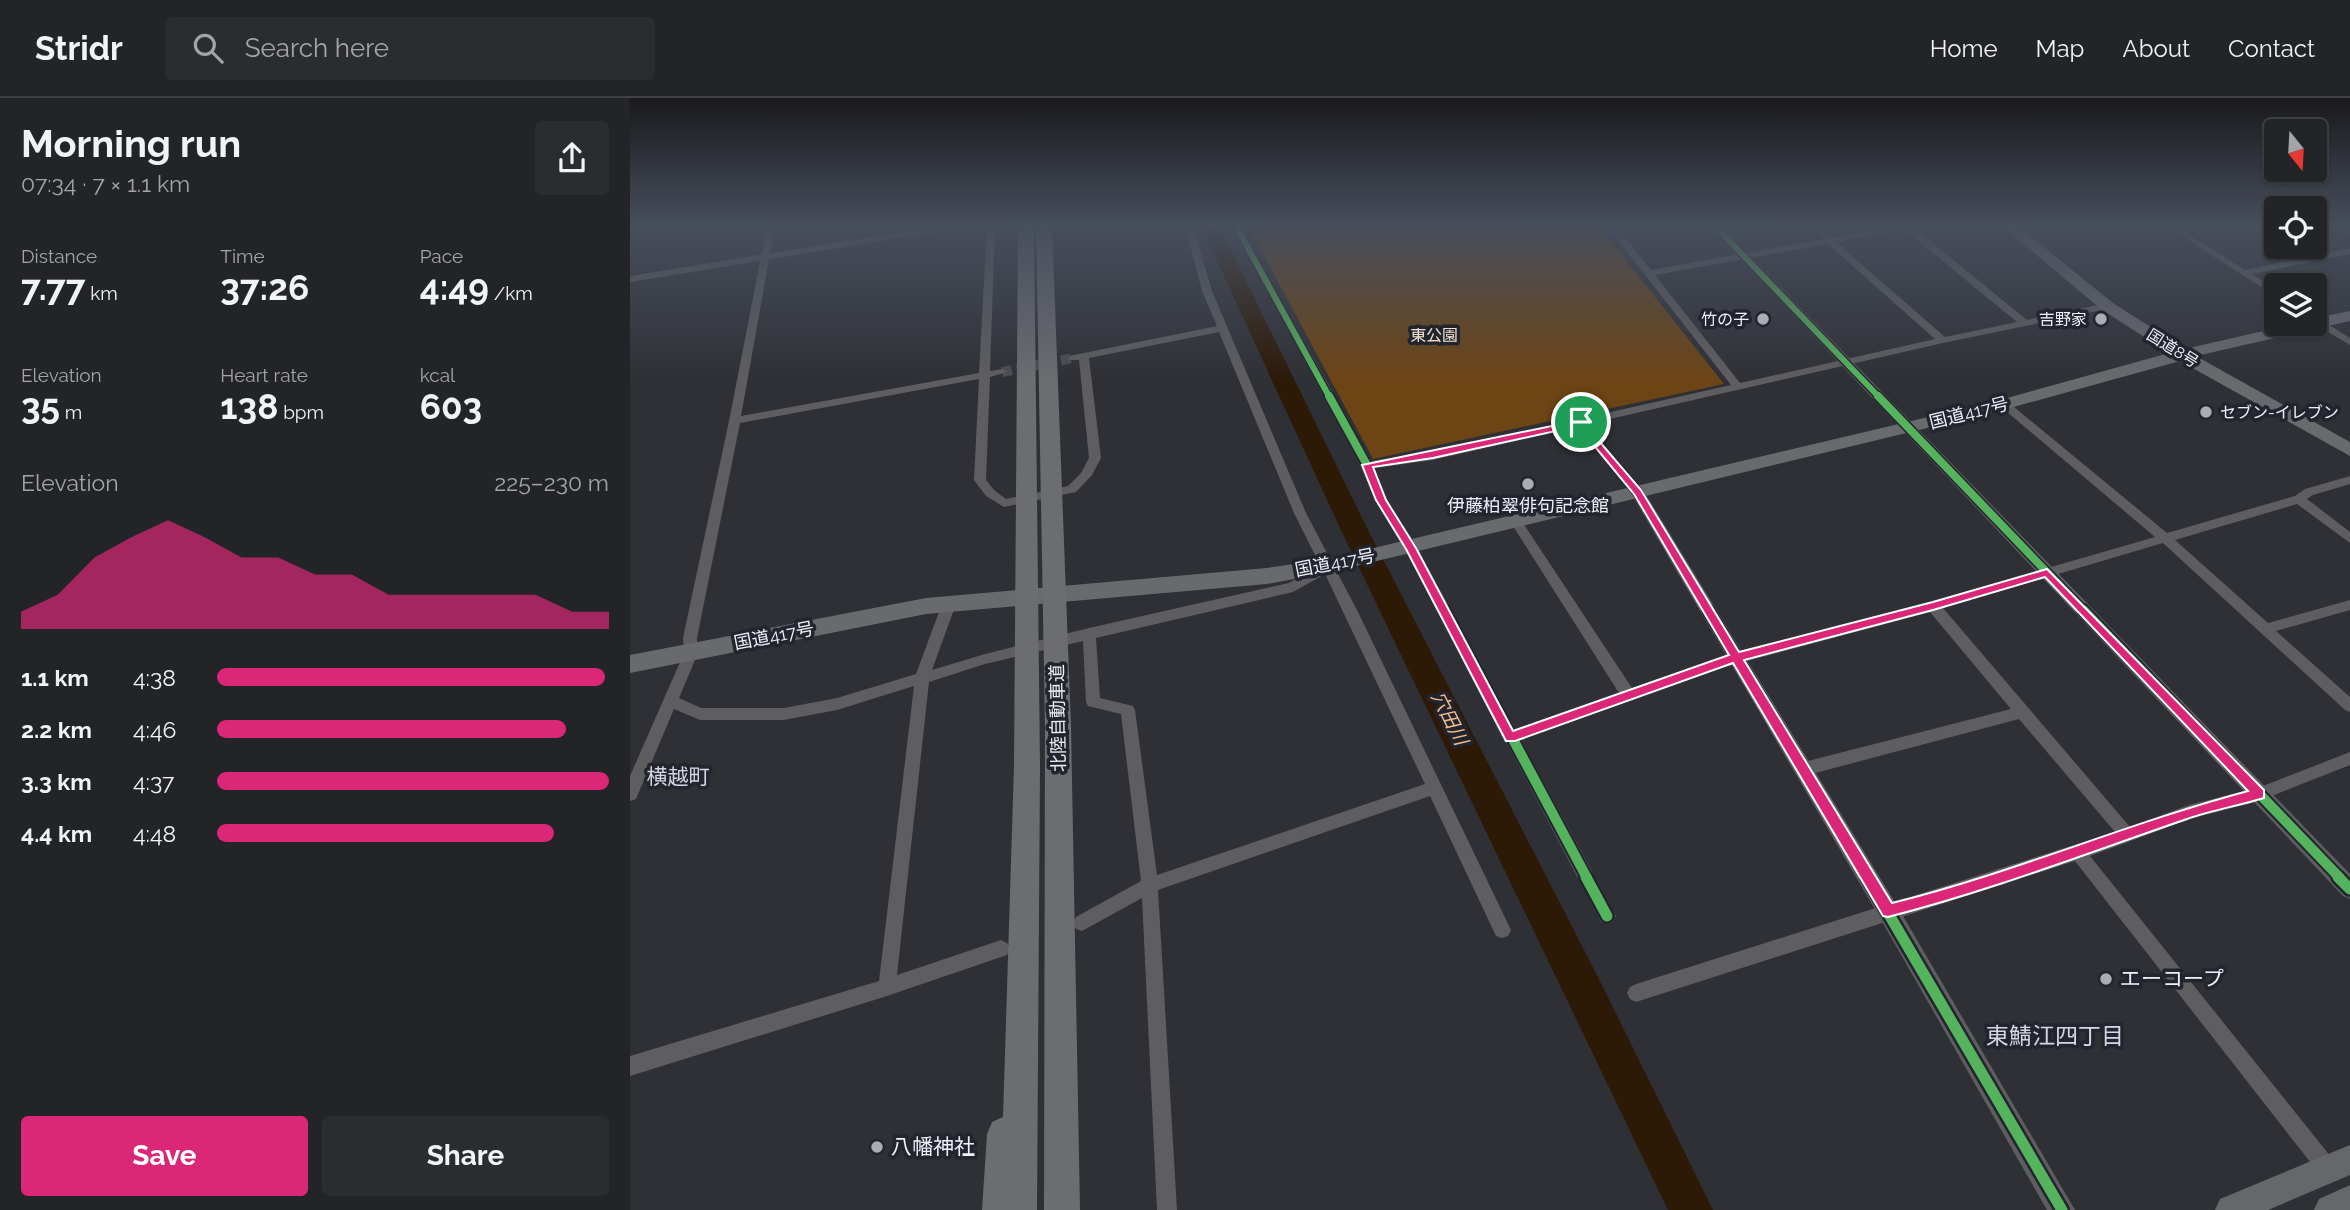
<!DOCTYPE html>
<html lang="en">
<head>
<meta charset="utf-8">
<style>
  :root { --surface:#232428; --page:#2b2c30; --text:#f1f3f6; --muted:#a3a4a8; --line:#404145; --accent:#db2777 }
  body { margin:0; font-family:Raleway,"Noto Sans JP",sans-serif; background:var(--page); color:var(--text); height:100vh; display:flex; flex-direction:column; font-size:26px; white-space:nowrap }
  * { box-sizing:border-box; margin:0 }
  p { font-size:23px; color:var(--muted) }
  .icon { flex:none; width:38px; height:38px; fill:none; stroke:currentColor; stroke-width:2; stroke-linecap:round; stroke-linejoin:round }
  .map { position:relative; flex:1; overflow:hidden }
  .drawer { display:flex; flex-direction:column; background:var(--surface); width:630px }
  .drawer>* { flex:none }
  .needle { width:46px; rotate:162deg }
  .controls { position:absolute; left:1634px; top:21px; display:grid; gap:14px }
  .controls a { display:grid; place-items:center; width:63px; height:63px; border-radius:7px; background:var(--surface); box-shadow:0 2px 5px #0004,0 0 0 2px var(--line); font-size:35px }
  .pin { position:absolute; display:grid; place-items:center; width:60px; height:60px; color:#fff; margin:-30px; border:4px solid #fff; border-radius:50%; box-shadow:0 2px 7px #0007 }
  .round { display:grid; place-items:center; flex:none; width:74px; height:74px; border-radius:7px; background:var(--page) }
  .overview { display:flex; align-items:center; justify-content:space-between; height:119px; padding:0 21px }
  h1 { font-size:38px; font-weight:700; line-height:52px }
  .figures { display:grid; grid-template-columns:repeat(3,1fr); gap:10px; height:119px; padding:7px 21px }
  .figures div { display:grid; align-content:center }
  .figures b { font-size:35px; font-weight:700 }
  .figures small { font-size:19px; font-weight:400 }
  .figures p { font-size:19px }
  .chart { height:196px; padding:14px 21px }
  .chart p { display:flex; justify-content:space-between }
  .chart svg { width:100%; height:126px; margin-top:7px; fill:var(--accent); opacity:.7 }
  .button { display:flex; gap:14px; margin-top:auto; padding:14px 21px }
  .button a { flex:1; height:80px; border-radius:7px; background:var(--accent); color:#fff; font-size:28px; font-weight:700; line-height:80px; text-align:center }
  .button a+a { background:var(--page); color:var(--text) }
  ul { padding:0 21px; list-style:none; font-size:23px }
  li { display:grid; grid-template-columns:112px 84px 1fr; align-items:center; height:52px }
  li i { height:18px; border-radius:9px; background:var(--accent) }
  header { display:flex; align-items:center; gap:42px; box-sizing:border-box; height:98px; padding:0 35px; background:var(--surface); border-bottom:2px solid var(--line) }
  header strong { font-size:33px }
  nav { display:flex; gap:38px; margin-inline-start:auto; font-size:24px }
  .search { width:490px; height:63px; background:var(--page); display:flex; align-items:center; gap:18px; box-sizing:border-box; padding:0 24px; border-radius:7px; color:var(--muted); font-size:26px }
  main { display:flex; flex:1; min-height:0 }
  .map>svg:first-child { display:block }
  .green { fill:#6d4414 }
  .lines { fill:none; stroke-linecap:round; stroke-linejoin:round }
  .river { fill:#2c1906; fill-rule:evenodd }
  .minor-tunnel { stroke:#4c4d52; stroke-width:10; stroke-dasharray:10 5; stroke-linecap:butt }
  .minor { fill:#5e5e60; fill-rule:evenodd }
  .tertiary { fill:#5e5e60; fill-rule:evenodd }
  .primary { fill:#66676b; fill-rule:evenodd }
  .trunk { fill:#696a6e; fill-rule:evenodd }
  .motorway { fill:#6c6d71; fill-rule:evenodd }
  .cycleway-far3-casing { stroke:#22242e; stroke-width:9 }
  .cycleway-far2-casing { stroke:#22242e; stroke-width:11 }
  .cycleway-far1-casing { stroke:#22242e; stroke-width:14 }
  .cycleway-casing { stroke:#22242e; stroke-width:16 }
  .cycleway-far3 { stroke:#56b35d; stroke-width:6 }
  .cycleway-far2 { stroke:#56b35d; stroke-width:8 }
  .cycleway-far1 { stroke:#56b35d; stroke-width:10 }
  .cycleway { stroke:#56b35d; stroke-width:11 }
  .route { fill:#db2777; stroke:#fff; stroke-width:2; fill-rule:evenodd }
  .poi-dot { fill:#abacb3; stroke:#22242e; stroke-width:2.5 }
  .labels { text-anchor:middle; stroke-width:7; stroke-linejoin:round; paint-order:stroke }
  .far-poi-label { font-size:16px; fill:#eeeff7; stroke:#22242e; text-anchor:end }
  .far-park-label { font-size:16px; fill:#f4e1d0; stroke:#22242e }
  .far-street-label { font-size:16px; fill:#eeeff7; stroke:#22242e }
  .street-label { font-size:18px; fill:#eeeff7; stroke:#22242e }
  .poi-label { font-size:18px; fill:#eeeff7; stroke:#22242e }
  .water-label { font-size:19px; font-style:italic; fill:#f4bd8a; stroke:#22242e }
  .quarter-label { font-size:21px; fill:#d4d6e4; stroke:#22242e }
  .near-poi-label { font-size:21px; fill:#eeeff7; stroke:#22242e; text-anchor:start }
  .near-neighbourhood-label { font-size:23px; fill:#d4d6e4; stroke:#22242e }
</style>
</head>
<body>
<header>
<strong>Stridr</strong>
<div class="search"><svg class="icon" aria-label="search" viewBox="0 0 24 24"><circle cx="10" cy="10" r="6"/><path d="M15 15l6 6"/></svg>Search here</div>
<nav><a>Home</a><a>Map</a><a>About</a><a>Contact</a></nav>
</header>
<main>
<section class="drawer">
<div class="overview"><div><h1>Morning run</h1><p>07:34 · 7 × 1.1 km</p></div><a class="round"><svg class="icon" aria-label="share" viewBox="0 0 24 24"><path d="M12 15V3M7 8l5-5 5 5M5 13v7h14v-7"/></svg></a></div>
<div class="figures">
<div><p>Distance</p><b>7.77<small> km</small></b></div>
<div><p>Time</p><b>37:26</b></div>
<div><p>Pace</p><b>4:49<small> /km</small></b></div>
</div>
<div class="figures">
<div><p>Elevation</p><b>35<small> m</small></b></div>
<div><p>Heart rate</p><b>138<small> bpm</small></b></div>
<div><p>kcal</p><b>603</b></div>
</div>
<div class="chart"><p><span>Elevation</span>225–230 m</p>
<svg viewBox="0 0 160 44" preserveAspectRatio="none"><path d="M0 44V38L10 32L20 19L30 12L40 6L50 12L60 19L70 19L80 25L90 25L100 32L110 32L120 32L130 32L140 32L150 38L160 38V44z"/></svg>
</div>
<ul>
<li><b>1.1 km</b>4:38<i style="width:99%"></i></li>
<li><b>2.2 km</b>4:46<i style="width:89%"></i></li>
<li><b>3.3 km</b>4:37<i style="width:100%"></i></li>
<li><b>4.4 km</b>4:48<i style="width:86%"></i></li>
</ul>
<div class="button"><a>Save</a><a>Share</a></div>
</section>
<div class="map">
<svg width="1720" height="1112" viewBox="0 0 1720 1112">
  <rect width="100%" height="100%" fill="#2f3035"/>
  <path class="green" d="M618 128H969L1094 286 743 361Z"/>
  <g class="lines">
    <path class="river" d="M571 128H589L737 430 968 879 1083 1112H1038L710 430Z"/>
    <path class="minor-tunnel" d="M372 274 443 260"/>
    <path class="minor" d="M137 128H145L111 318 349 275 357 128H365L360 273 372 271 377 274 360 279 356 382 364 392 376 401 438 388 451 375 459 360 449 262H439V258L587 228 572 193 555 128H563L582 193 676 415 728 514 881 832 878 838 872 840 866 838 800 698 528 792 547 1112H527L512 800 452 833 446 831 443 825 446 819 511 783 491 616 458 608 456 604 453 543 355 566 299 584 267 877 371 842 377 845 380 851 377 857 257 898 0 978V958L249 883 284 588 207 612 154 622H70L44 611 6 701 0 703V678L54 555 53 540 99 323ZM589 234 664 415 690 467 659 485 459 530 355 556 302 572 326 506 319 501 312 506 286 576 207 600 154 610H71L49 600 68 555 67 540 110 325 349 281 344 382 356 398 374 409 446 394 462 377 471 360 459 260ZM695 476 795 686 527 777 505 612 503 608 470 600 466 540 663 494Z
      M602 128H610L741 363 803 354 1101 287 977 128H985L1021 172 1194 141 1183 128H1192L1202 140 1267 128H1285L1284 130 1397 222 1477 205 1482 208 1477 211 1313 245 958 326 1012 392 1014 395 1008 399 1004 398 948 328 803 362 744 370 757 402 787 450 886 632 989 595 883 428 881 425 883 422H891L1002 590 1085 561 1303 503 1525 439 1370 308V304H1378L1537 435 1665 398 1675 391 1720 378V386L1683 397 1677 401 1720 434V445L1667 406 1545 442 1638 525 1720 502V512L1646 533 1720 599V614L1715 612 1533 445 1313 510 1500 729 1559 707 1628 690 1720 654V667L1629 703 1560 721 1460 758 1705 1064 1708 1071 1705 1078 1698 1081 1691 1078 1445 763 1006 904 1000 901 997 895 1000 889 1006 886 1485 734 1389 621 1174 678 1169 676 1166 671 1169 666 1174 664 1381 611 1300 514 1087 571 891 642 986 818 983 824 977 826 971 824 877 645 875 644 775 451 745 402 731 367ZM1275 132 1387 224 1315 239 1206 144ZM1198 146 1305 241 1110 285 1025 177Z
      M1536 128H1546L1552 132 1569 128H1584L1558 136 1615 172 1720 150V156L1622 176 1647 192V199Z
      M1707 128 1720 129V136Z
      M1685 218 1720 240V247L1685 226Z"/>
    <path class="tertiary" d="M306 128H330L325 131 0 184V178Z
      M1080 128H1091L1720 776V801L1713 798Z
      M1008 390 1015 395 1266 806 1445 1112H1417L1250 820 1001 395Z"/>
    <path class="primary" d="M1720 1047V1077L1638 1112H1585L1590 1101Z
      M1720 1087V1112H1684L1689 1101Z"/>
    <path class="trunk" d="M1372 128H1388L1483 205 1555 251 1663 226H1685V220L1720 213V223L1566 258 1720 344V358L1550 263 1380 310 697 475 637 486 296 516 0 575V557L296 500 637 470 697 461 1370 302 1539 255 1471 211Z"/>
    <path class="motorway" d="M388 128H404L410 668 407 1112H352L357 1036 362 1024 373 1019 384 668Z
      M406 128H422L441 628 450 1112H414L415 628Z"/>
    <defs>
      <path id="cycleway-far3" d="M606 128 700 300
        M1085 128 1250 300"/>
      <path id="cycleway-far2" d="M699 298 737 367 751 402 781 450 815 514
        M1248 298 1455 514
        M951 325 1008 395 1079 514"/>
      <path id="cycleway-far1" d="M814 512 957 780
        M1078 512 1239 780
        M1453 512 1710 780"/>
      <path id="cycleway" d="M956 779 977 818
        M1237 779 1432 1112
        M1708 779 1720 791"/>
    </defs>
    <use href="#cycleway-far3" class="cycleway-far3-casing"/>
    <use href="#cycleway-far2" class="cycleway-far2-casing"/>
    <use href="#cycleway-far1" class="cycleway-far1-casing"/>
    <use href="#cycleway" class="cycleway-casing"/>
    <use href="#cycleway-far3" class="cycleway-far3"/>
    <use href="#cycleway-far2" class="cycleway-far2"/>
    <use href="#cycleway-far1" class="cycleway-far1"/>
    <use href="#cycleway" class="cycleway"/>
  </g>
  <linearGradient id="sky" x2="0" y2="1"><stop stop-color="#1a1a1d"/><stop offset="0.45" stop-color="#474e5c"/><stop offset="1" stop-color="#474e5c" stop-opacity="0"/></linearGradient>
  <rect width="1720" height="284" fill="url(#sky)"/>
  <path class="route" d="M951 322 1011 392 1109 554 1303 504 1417 471 1634 692V700C1608 708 1582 712 1557 721 1458 755 1360 793 1258 819L1253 818 1103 565 885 643H876L776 451 746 402 732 367ZM948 328 1004 396 1099 557 883 633 786 450 756 402 743 369 803 360ZM1415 479 1618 693C1498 725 1383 775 1262 805L1114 562 1303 512Z"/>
  <g class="poi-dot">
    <circle cx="1133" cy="221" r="7"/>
    <circle cx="1471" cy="221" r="7"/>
    <circle cx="1576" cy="314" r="7"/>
    <circle cx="898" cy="386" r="7"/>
    <circle cx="1476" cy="881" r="7"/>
    <circle cx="247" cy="1049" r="7"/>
  </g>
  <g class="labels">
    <g class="far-poi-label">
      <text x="1119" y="227">竹の子</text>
      <text x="1457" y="227">吉野家</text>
      <text x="1590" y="320" text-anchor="start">セブン-イレブン</text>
    </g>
    <g class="far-park-label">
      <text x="804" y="243">東公園</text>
    </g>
    <g class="far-street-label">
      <text transform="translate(1543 250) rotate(32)" y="6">国道8号</text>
    </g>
    <g class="street-label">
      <text transform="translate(1339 315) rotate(-14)" y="6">国道417号</text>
      <text transform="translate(705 465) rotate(-11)" y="6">国道417号</text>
      <text transform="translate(144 538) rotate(-11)" y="6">国道417号</text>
      <text transform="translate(428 620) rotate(-91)" y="6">北陸自動車道</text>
    </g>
    <g class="poi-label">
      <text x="898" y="414">伊藤柏翠俳句記念館</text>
    </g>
    <g class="water-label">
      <text transform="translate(820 620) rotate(63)" y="7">穴田川</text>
    </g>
    <g class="quarter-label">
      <text x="48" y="686">横越町</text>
    </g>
    <g class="near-poi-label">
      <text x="1490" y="888">エーコープ</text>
      <text x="261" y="1056">八幡神社</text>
    </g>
    <g class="near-neighbourhood-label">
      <text x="1425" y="946">東鯖江四丁目</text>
    </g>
  </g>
</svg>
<div class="controls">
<a><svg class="needle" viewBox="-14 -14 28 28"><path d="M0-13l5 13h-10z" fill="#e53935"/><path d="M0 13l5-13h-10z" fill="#a3a4a8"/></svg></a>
<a><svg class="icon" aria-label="locate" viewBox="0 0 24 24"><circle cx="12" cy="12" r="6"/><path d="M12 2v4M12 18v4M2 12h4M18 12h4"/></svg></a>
<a><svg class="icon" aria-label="layers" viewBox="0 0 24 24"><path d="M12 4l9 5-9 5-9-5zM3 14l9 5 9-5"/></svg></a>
</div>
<div class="pin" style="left:951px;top:324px;background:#1e9e55"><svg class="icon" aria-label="arrive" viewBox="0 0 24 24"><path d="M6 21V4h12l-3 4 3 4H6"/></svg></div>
</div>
</main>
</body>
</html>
